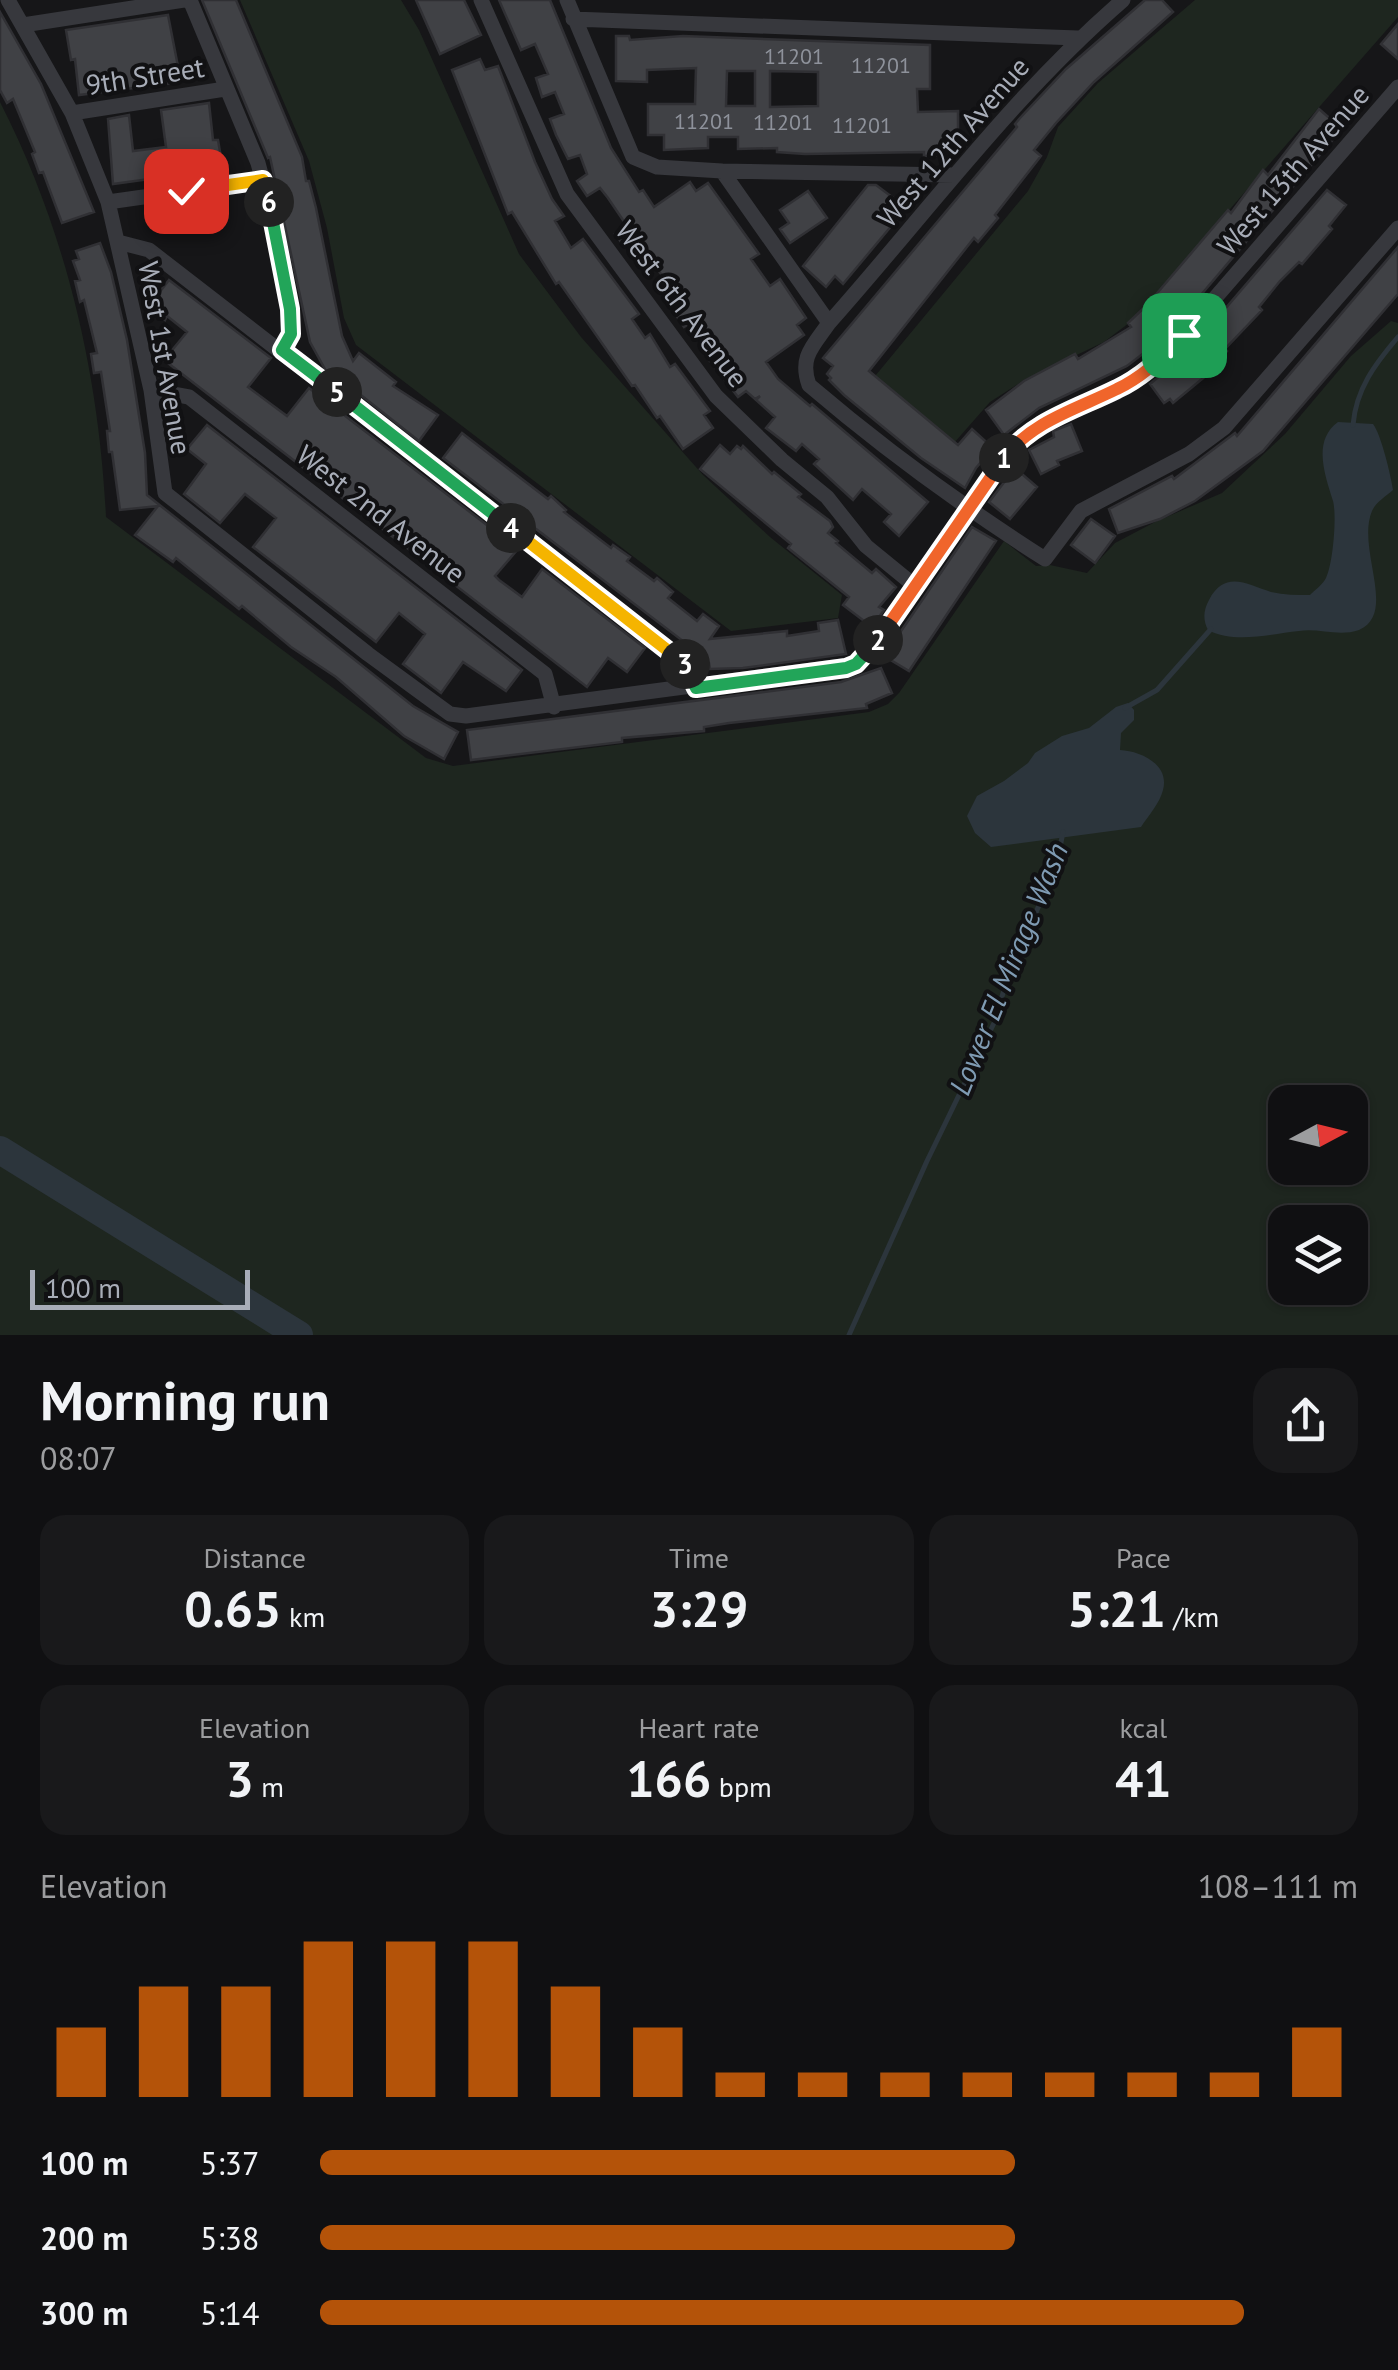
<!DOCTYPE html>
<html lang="en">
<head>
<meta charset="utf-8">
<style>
  :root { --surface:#101012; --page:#19191b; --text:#f1f3f6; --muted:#9c9d9f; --line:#303032; --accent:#b45309 }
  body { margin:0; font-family:"PT Sans",sans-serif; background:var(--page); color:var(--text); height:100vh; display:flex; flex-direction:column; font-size:38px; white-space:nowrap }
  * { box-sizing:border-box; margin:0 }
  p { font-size:32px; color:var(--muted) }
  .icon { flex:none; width:55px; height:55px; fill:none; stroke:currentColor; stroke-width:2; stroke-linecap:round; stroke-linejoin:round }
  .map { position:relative; height:1335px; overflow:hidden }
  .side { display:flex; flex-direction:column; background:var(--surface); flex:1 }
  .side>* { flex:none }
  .needle { width:65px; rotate:83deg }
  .controls { position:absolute; left:1268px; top:1085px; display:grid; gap:20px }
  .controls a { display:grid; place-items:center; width:100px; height:100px; border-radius:20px; background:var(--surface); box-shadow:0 2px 8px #0004,0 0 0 2px var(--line); font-size:50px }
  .scale { position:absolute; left:30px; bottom:25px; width:220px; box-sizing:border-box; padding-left:10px; border:5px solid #a8adb8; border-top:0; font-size:28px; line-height:35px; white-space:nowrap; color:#a8adb8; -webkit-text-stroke:8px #111113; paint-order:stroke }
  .pin { position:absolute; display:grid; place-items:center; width:85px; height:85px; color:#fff; margin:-42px; border-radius:20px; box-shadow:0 5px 15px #0006 }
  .km { position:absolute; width:50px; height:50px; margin:-25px; border-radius:50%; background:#222; color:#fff; font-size:28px; line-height:50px; text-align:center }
  .round { display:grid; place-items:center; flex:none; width:105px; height:105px; border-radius:30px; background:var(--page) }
  .head { display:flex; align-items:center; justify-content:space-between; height:170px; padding:0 40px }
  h1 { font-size:55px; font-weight:700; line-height:75px }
  .figures { display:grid; grid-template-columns:repeat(3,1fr); gap:15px; height:170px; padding:10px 40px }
  .figures div { display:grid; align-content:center; border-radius:25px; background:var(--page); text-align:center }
  .figures b { font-size:50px; font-weight:700 }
  .figures small { font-size:28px; font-weight:400 }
  .figures p { font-size:28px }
  .chart { height:280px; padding:20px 40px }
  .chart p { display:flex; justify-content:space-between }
  .chart svg { width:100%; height:180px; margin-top:10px; stroke:var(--accent); stroke-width:6 }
  ul { padding:0 40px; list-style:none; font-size:32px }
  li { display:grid; grid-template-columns:160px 120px 1fr; align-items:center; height:75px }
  li i { height:25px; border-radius:12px; background:var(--accent) }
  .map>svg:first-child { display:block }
  .green { fill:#1e261f; fill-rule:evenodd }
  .water { fill:#2c353c }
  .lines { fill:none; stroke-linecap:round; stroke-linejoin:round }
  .stream { stroke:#2c353c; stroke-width:5 }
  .river { stroke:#2c353c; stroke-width:28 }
  .building { fill:#404145; stroke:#303034; stroke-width:2.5; fill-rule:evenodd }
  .minor { stroke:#37383d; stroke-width:15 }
  .split-1-casing { stroke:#fff; stroke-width:20 }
  .split-2-casing { stroke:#fff; stroke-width:20 }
  .split-3-casing { stroke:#fff; stroke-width:20 }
  .split-4-casing { stroke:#fff; stroke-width:20 }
  .split-5-casing { stroke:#fff; stroke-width:20 }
  .split-6-casing { stroke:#fff; stroke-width:20 }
  .split-7-casing { stroke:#fff; stroke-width:20 }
  .split-1 { stroke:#f0652b; stroke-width:12 }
  .split-2 { stroke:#f0652b; stroke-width:12 }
  .split-3 { stroke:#22a559; stroke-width:12 }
  .split-4 { stroke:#f5b400; stroke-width:12 }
  .split-5 { stroke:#22a559; stroke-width:12 }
  .split-6 { stroke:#22a559; stroke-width:12 }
  .split-7 { stroke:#f5b400; stroke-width:12 }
  .labels { text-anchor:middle; stroke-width:8; stroke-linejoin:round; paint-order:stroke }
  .number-label { font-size:22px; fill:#8e929b }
  .street-label { font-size:28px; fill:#a8adb8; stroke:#111113 }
  .water-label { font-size:30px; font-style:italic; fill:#7f9bb3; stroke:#111113 }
</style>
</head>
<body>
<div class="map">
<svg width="1398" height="1335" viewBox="0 0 1398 1335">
  <rect width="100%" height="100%" fill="#161618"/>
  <path class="green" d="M240 0H401L419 30 519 254 581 337 703 475 770 537 842 595 838 618 731 631 356 345 344 318 327 228 309 161Z
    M1195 0H1398V17L1133 320 1104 342 1024 380 990 402 954 443 871 381 1028 191 1047 157 1058 127 1098 83Z
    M0 102C66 231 99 373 106 517L426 758 453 766 869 712 888 704 899 693 1004 541 1036 566 1050 565 1087 573 1115 543 1155 522 1222 493 1285 434 1351 356 1391 321 1398 323V1335H0ZM1285 1102H1350V1168H1285ZM1285 1222H1350V1288H1285Z"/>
  <path class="water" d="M1338 422 1373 424C1381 434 1391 476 1393 490 1385 497 1376 502 1372 511 1356 549 1398 613 1359 630 1339 637 1319 628 1299 631 1270 634 1235 644 1208 630 1203 620 1203 611 1209 600 1225 569 1248 585 1271 592 1284 595 1297 595 1310 595 1315 590 1323 584 1326 578 1333 564 1337 516 1333 501 1325 475 1312 441 1338 422Z
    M1128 703 1134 710V720L1121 733 1120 750C1140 751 1170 764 1163 790 1160 803 1148 816 1141 827L991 847 975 833 967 816 977 796 1004 781 1028 763 1035 753 1062 736 1089 728 1116 707Z"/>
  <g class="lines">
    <path class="stream" d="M1353 425C1356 389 1375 364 1398 337
      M1125 708 1157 690 1211 629
      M849 1335 927 1161 994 1023 1016 950 1035 915 1058 858 1063 832"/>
    <path class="river" d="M0 1150 299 1335"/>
  </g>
  <path class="building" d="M202 0H236L302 157 306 181H309L316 208 342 336 353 361 359 353 396 382 393 386 438 415 419 441 329 370 326 371 310 342 270 157 268 158Z
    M416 0H464L481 35 440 54Z
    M499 0H550L611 148 639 192 643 190 654 207 690 182 696 191 708 183 759 254 751 259 770 286 780 279 806 318 797 325 804 335 766 362 778 379 810 406 812 404 928 502 899 536 884 522 891 514 862 489 853 500 814 464 819 459 802 444 796 451 766 428 775 417 756 400 760 396 755 399 746 391 738 397 709 360 720 352 696 319 684 327 661 293 671 286 656 268 647 274 628 244 624 246 615 234 627 226 608 198 600 188 587 196 577 181 587 174 580 155 568 159 556 135 550 119 564 114 555 92 542 97 536 78 548 74 535 44 521 50Z
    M1145 0H1162L1173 12 1094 82 1056 123 1034 150 1041 156 995 215 998 218 978 242 974 238 869 371 958 445 972 429 993 448 976 468 965 488 921 458 844 395 829 380 831 378 827 374 833 366 823 358 1017 127 1015 124 1020 118 1066 69Z
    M0 12 41 84 94 212 62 223 43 172 39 173 32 154 35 152 13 99 7 103 0 90Z
    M168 15 181 82 79 95 75 59 71 60 66 30Z
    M1398 24V59L1381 44Z
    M616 36H629L630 40 683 36 930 45V89H917L918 112 958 111V143H944L945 155 924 156V152L805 154 777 152V148L738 149V137H708V148L664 150V135H648V104H695L696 68 647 70V82L616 81ZM727 71H755V106H726ZM770 71 818 72V106L770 107Z
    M480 59 485 70 498 66 535 162 552 199 564 216 555 221 571 248 583 239 639 314 632 319 645 338 650 334 670 367 675 364 710 411 704 415 713 428 683 449 660 416 657 418 635 385 632 386 559 282 556 284 512 212 508 214 452 70Z
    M209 103 213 140H218L223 169 113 184 108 119 129 115 133 151 166 147 161 110Z
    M1319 109 1342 129 1166 336 1127 366 1039 408 1004 435 986 410 1024 381 1075 354 1078 359 1131 327 1128 323 1147 305 1228 210 1231 213 1263 170 1268 175Z
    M868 185H876L896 200 888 210 898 218 843 284 835 276 826 287 803 266Z
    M1327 190 1346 205 1329 226 1332 229 1302 264 1299 262 1280 281 1259 307 1262 310 1225 349 1227 351 1208 374 1173 403 1170 399 1164 403 1150 384 1188 352Z
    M808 191 827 218 790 243 780 229 789 223 780 210Z
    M100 243 111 272 127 340 145 453 147 495 413 706 458 732 444 759 404 736 336 677 291 647 242 606 239 609 176 558 173 562 135 535 158 506 120 510 112 452H109L107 431H110L101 372 94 373 91 354 97 353 84 300 80 302 75 281 80 280 73 261 79 259 76 251Z
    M1398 247V294L1263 451 1195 501 1160 519 1118 533 1109 509 1172 476 1174 479 1235 433 1237 436Z
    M169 280 271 358 248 387 287 416 309 388 518 549 495 576 499 580 522 597 542 569 645 648 627 672 608 658 587 687 164 360 187 332 167 316 165 320 148 307Z
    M1071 424 1082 451 1057 461 1059 465 1041 474 1029 450 1054 437 1053 431Z
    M207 425 522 670 506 691 463 662 441 693 403 664 425 634 399 613 376 642 253 547 276 518 254 501 245 494 220 523 184 494 206 464 187 449Z
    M462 433 548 499 551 496 566 510 564 512 611 548 613 545 630 557 627 561 654 581 657 578 673 592 668 598 697 621 703 614 719 626 710 639 787 631V636L819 631 818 623 838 620 846 654 743 668 710 669 709 663 682 643 683 641 443 458Z
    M720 445 730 454 737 446 741 449 743 446 772 474 774 472 801 494 798 497 830 521 833 527 828 533 838 541 836 543 872 573 876 569 896 587 879 607 884 610 872 627 843 605 849 597 788 548 791 544 700 469Z
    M1015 468 1037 487 1010 519 989 502Z
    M1091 519 1115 536 1095 563 1071 545Z
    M972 527 996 541 909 671 884 656Z
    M881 668 892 693 866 704 867 708 729 723 704 727V731L622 738V742L471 760 467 730 841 682Z"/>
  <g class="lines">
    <path class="minor" d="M8 0 72 113 108 202 151 390 165 493 368 654 450 714 466 716 857 664 867 655 1020 440 1048 421 1120 389 1163 358 1398 87
      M190 0 258 163 267 197 291 309V334L282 350
      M481 0 567 194 716 396 782 460 827 497 866 546 915 586
      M567 0 633 157 657 167 722 171 829 323C813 346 799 357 809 385 884 449 962 506 1045 559L1081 511 1189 454 1224 428 1398 228
      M573 19 1078 38
      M23 25 184 0
      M72 113 225 89
      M722 171 954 175
      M108 202 263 180
      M118 242 149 250 688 667 696 688
      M829 323C926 214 1012 96 1123 0
      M151 390 189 397 545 674 554 707"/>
  </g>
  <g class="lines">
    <defs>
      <path id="split-1" d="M1004 458C1032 421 1077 409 1117 389 1143 377 1165 356 1184 335"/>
      <path id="split-2" d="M878 640 1004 458"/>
      <path id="split-3" d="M685 664 696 688 846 668 856 664 878 640"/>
      <path id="split-4" d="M511 528 685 664"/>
      <path id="split-5" d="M337 392 511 528"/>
      <path id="split-6" d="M269 202 290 309 291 334 282 350 337 392"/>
      <path id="split-7" d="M186 191 263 180 269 202"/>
    </defs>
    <use href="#split-1" class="split-1-casing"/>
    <use href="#split-2" class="split-2-casing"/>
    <use href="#split-3" class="split-3-casing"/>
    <use href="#split-4" class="split-4-casing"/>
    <use href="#split-5" class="split-5-casing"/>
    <use href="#split-6" class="split-6-casing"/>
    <use href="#split-7" class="split-7-casing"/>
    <use href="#split-1" class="split-1"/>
    <use href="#split-2" class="split-2"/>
    <use href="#split-3" class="split-3"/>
    <use href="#split-4" class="split-4"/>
    <use href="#split-5" class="split-5"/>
    <use href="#split-6" class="split-6"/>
    <use href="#split-7" class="split-7"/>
  </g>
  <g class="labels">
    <g class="number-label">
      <text x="794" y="64">11201</text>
      <text x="881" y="73">11201</text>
      <text x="704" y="129">11201</text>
      <text x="783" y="130">11201</text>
      <text x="862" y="133">11201</text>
    </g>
    <g class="street-label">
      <text transform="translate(145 76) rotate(-9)" y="10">9th Street</text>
      <text transform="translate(953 142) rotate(-49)" y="10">West 12th Avenue</text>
      <text transform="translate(1293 170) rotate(-49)" y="10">West 13th Avenue</text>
      <text transform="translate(682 304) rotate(53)" y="10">West 6th Avenue</text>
      <text transform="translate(165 358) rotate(80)" y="10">West 1st Avenue</text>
      <text transform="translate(381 514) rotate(38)" y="10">West 2nd Avenue</text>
    </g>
    <g class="water-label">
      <text transform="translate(1009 969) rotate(-68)" y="10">Lower El Mirage Wash</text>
    </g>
  </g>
</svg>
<div class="controls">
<a><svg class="needle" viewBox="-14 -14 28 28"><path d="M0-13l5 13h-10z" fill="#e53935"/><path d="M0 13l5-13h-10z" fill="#9c9d9f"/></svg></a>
<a><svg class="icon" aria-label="layers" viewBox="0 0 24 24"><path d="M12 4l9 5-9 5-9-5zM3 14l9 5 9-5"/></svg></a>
</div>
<div class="scale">100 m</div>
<div class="pin" style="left:1184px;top:335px;background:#1e9e55"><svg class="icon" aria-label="arrive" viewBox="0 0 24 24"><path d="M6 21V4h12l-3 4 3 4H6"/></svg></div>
<div class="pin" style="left:186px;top:191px;background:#d93025"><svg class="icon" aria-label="check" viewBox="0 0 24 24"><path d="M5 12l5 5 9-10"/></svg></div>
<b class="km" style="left:1004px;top:458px">1</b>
<b class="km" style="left:878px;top:640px">2</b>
<b class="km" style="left:685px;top:664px">3</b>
<b class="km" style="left:511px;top:528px">4</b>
<b class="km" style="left:337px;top:392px">5</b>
<b class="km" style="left:269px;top:202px">6</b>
</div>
<section class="side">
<div class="head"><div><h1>Morning run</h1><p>08:07</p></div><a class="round"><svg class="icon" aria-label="share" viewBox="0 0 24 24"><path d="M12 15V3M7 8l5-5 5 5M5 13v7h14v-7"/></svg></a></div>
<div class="figures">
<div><p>Distance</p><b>0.65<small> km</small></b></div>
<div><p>Time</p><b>3:29</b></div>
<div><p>Pace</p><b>5:21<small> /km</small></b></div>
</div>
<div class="figures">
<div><p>Elevation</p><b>3<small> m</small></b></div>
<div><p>Heart rate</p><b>166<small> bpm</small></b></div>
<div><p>kcal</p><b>41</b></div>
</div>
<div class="chart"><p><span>Elevation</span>108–111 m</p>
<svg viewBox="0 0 160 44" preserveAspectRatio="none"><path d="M5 44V27M15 44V17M25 44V17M35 44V6M45 44V6M55 44V6M65 44V17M75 44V27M85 44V38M95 44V38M105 44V38M115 44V38M125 44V38M135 44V38M145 44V38M155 44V27"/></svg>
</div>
<ul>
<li><b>100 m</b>5:37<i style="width:67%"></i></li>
<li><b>200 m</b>5:38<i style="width:67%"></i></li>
<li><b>300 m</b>5:14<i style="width:89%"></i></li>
</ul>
</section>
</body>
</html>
